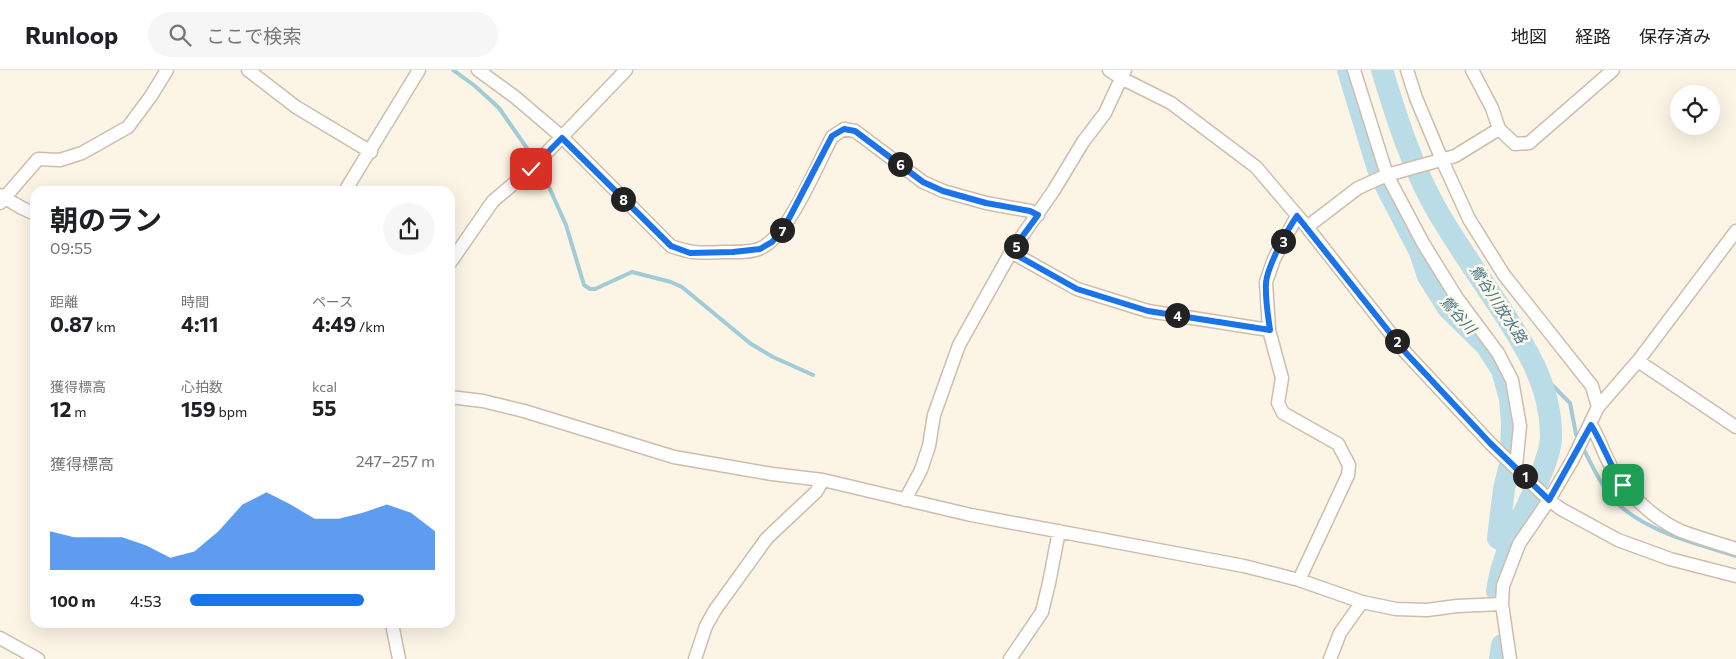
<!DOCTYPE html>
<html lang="ja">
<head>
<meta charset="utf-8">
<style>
  :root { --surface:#fff; --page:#f6f6f6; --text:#202124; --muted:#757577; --line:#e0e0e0; --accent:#1a73e8 }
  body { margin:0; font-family:Commissioner,"Noto Sans JP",sans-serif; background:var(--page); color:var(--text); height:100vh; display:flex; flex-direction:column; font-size:19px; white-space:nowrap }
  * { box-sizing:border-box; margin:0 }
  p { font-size:16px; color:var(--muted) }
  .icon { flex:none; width:28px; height:28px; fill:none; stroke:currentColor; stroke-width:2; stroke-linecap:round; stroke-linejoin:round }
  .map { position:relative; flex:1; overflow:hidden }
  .details { position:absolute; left:30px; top:116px; width:425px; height:442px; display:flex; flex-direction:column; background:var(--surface); border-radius:15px; box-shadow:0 5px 20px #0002 }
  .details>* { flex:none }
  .buttons { position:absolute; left:1670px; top:15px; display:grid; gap:10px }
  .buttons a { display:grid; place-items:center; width:50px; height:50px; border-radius:50%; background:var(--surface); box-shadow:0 5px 20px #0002; font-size:25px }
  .pin { position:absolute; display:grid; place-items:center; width:42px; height:42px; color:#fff; margin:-21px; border-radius:10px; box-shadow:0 2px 8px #0006 }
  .km { position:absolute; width:25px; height:25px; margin:-12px; border-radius:50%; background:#222; color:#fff; font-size:14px; line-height:25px; text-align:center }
  .round { display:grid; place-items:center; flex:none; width:52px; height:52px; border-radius:26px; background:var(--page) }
  .head { display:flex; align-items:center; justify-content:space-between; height:85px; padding:0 20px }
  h1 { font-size:28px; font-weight:700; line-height:38px }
  .figures { display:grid; grid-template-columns:repeat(3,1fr); gap:8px; height:85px; padding:5px 20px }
  .figures div { display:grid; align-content:center }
  .figures b { font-size:21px; font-weight:700 }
  .figures small { font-size:14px; font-weight:400 }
  .figures p { font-size:14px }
  .chart { height:140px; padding:10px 20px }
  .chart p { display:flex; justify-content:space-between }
  .chart svg { width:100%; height:90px; margin-top:5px; fill:var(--accent); opacity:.7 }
  ul { padding:0 20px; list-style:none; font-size:16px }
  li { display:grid; grid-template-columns:80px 60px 1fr; align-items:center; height:38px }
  li i { height:12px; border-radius:6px; background:var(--accent) }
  header { display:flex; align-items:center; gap:30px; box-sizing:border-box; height:70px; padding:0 25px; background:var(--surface); border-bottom:1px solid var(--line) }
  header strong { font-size:24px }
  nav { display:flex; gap:28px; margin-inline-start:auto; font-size:18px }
  .search { width:350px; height:45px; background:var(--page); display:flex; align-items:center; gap:12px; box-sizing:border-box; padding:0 18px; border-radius:28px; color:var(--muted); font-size:19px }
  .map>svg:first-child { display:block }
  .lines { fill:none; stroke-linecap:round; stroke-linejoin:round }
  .stream { stroke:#a0cbd7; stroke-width:4 }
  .river { stroke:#badce6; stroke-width:22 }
  .minor-casing { stroke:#cebdac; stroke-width:15 }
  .minor { stroke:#fff; stroke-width:12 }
  .route-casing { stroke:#fff; stroke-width:10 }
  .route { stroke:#1a73e8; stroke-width:6 }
  .labels { text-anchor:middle; stroke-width:5; stroke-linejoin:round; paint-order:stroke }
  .water-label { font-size:15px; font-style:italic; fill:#447888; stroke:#fff9ec }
</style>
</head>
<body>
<header>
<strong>Runloop</strong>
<div class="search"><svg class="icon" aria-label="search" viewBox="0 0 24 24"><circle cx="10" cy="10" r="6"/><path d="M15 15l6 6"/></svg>ここで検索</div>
<nav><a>地図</a><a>経路</a><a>保存済み</a></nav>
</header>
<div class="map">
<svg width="1736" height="589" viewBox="0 0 1736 589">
  <rect width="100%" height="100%" fill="#fcf5e6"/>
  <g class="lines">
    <path class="stream" d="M453 0 475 16 499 38 540 97 566 155 584 215 590 219H595L632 202 671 212 682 217 751 274 773 287 813 305
      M1539 302 1570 333 1576 364 1579 370
      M1582 376C1594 399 1605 425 1625 440 1655 464 1701 475 1736 486"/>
    <path class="river" d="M1348 0 1378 99
      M1382 0C1397 49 1413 100 1439 144 1458 176 1479 206 1499 236 1526 277 1552 317 1551 368 1550 385 1541 403 1535 419 1520 452 1502 485 1497 521
      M1386 116 1420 182 1428 206 1448 238 1486 275 1502 300 1510 329 1512 353 1511 378
      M1509 399 1504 419 1498 468 1510 476
      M1500 589 1502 575"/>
    <defs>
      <path id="minor" d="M248 0 296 37 371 82
        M478 0 515 27 562 67 671 176C693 184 701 183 723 182 734 182 751 183 761 178 789 165 817 95 832 67L844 59 855 61 923 112 943 121 986 133 1030 141 1038 145
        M1109 0 1121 8 1171 33 1256 97 1307 157 1406 283 1490 373 1549 430 1561 439 1618 470 1670 489 1736 506
        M1354 0 1387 105 1423 173 1457 228 1498 283 1512 310 1520 356 1516 396
        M1407 0 1416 28 1442 90 1469 149 1504 205 1592 316 1598 337
        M1472 0 1492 38 1499 59 1515 74 1529 73 1613 0
        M345 121 419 0
        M0 125 22 138 35 144
        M0 133 38 89 60 90 82 83 128 57 151 26 167 0
        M1297 146 1274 189 1266 212 1269 260 1282 308 1278 333 1283 343 1338 374 1349 395 1348 405 1299 510
        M1307 157 1358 118 1387 105 1455 86 1499 59
        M1011 182 1077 219 1148 241 1269 260
        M450 193 493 131 531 99 626 0
        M1638 291 1736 357
        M450 327 483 331 524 341 674 387 772 404 823 410 971 445 1244 496 1299 510 1362 532 1396 539 1427 540 1457 536 1502 534
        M1591 355C1600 369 1604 386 1613 400 1628 424 1654 449 1681 461 1699 468 1718 473 1736 479
        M905 430 921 400 929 376 934 345 959 275 1011 182 1054 120 1083 72 1105 43 1125 0
        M392 554 399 589
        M0 568 38 589
        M695 589 706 556 715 540 767 468 816 422 823 410
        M1010 589 1042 542 1049 513 1059 461
        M1330 589 1340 563 1362 532
        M1510 589 1502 534 1503 516 1519 474 1549 430 1573 389 1598 337 1638 291 1736 161"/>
    </defs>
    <use href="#minor" class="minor-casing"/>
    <use href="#minor" class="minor"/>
  </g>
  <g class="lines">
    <defs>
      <path id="route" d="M531 99 562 68 671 176 690 183 733 182 760 179 772 172 784 158 832 66 844 59 855 61 923 112 943 121 986 133 1030 141 1038 145 1011 182 1077 219 1148 241 1270 260C1268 245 1265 229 1266 213 1267 197 1287 160 1297 146L1406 283 1490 373 1549 430 1591 355C1603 374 1610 396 1623 415"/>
    </defs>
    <use href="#route" class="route-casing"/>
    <use href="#route" class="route"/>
  </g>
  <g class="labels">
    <g class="water-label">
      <text transform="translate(1498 234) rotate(57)" y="5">鶯谷川放水路</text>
      <text transform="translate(1458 245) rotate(48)" y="5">鶯谷川</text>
    </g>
  </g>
</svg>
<div class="buttons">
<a><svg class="icon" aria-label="locate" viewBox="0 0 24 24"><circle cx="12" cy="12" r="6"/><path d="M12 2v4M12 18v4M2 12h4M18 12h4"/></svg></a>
</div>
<div class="pin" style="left:1623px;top:415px;background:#1e9e55"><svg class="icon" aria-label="arrive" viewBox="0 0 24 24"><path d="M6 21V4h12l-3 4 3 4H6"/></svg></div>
<div class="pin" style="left:531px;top:99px;background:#d93025"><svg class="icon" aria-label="check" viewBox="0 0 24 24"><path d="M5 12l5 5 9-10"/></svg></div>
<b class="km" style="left:1525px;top:406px">1</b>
<b class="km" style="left:1397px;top:271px">2</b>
<b class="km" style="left:1283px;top:171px">3</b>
<b class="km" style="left:1177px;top:245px">4</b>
<b class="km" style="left:1016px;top:176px">5</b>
<b class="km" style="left:900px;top:94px">6</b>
<b class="km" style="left:782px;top:160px">7</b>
<b class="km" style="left:623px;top:129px">8</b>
<section class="details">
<div class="head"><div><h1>朝のラン</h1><p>09:55</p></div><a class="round"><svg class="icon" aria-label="share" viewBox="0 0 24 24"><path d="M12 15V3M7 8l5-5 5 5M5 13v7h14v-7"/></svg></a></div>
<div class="figures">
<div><p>距離</p><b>0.87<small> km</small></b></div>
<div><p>時間</p><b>4:11</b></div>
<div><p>ペース</p><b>4:49<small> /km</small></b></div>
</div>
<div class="figures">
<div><p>獲得標高</p><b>12<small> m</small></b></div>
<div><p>心拍数</p><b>159<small> bpm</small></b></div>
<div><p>kcal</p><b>55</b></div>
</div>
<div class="chart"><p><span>獲得標高</span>247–257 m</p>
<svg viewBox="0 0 160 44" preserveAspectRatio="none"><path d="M0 44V25L10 28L20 28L30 28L40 32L50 38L60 35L70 25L80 12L90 6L100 12L110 19L120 19L130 16L140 12L150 16L160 25V44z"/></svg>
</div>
<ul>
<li><b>100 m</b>4:53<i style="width:71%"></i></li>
</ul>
</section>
</div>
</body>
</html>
